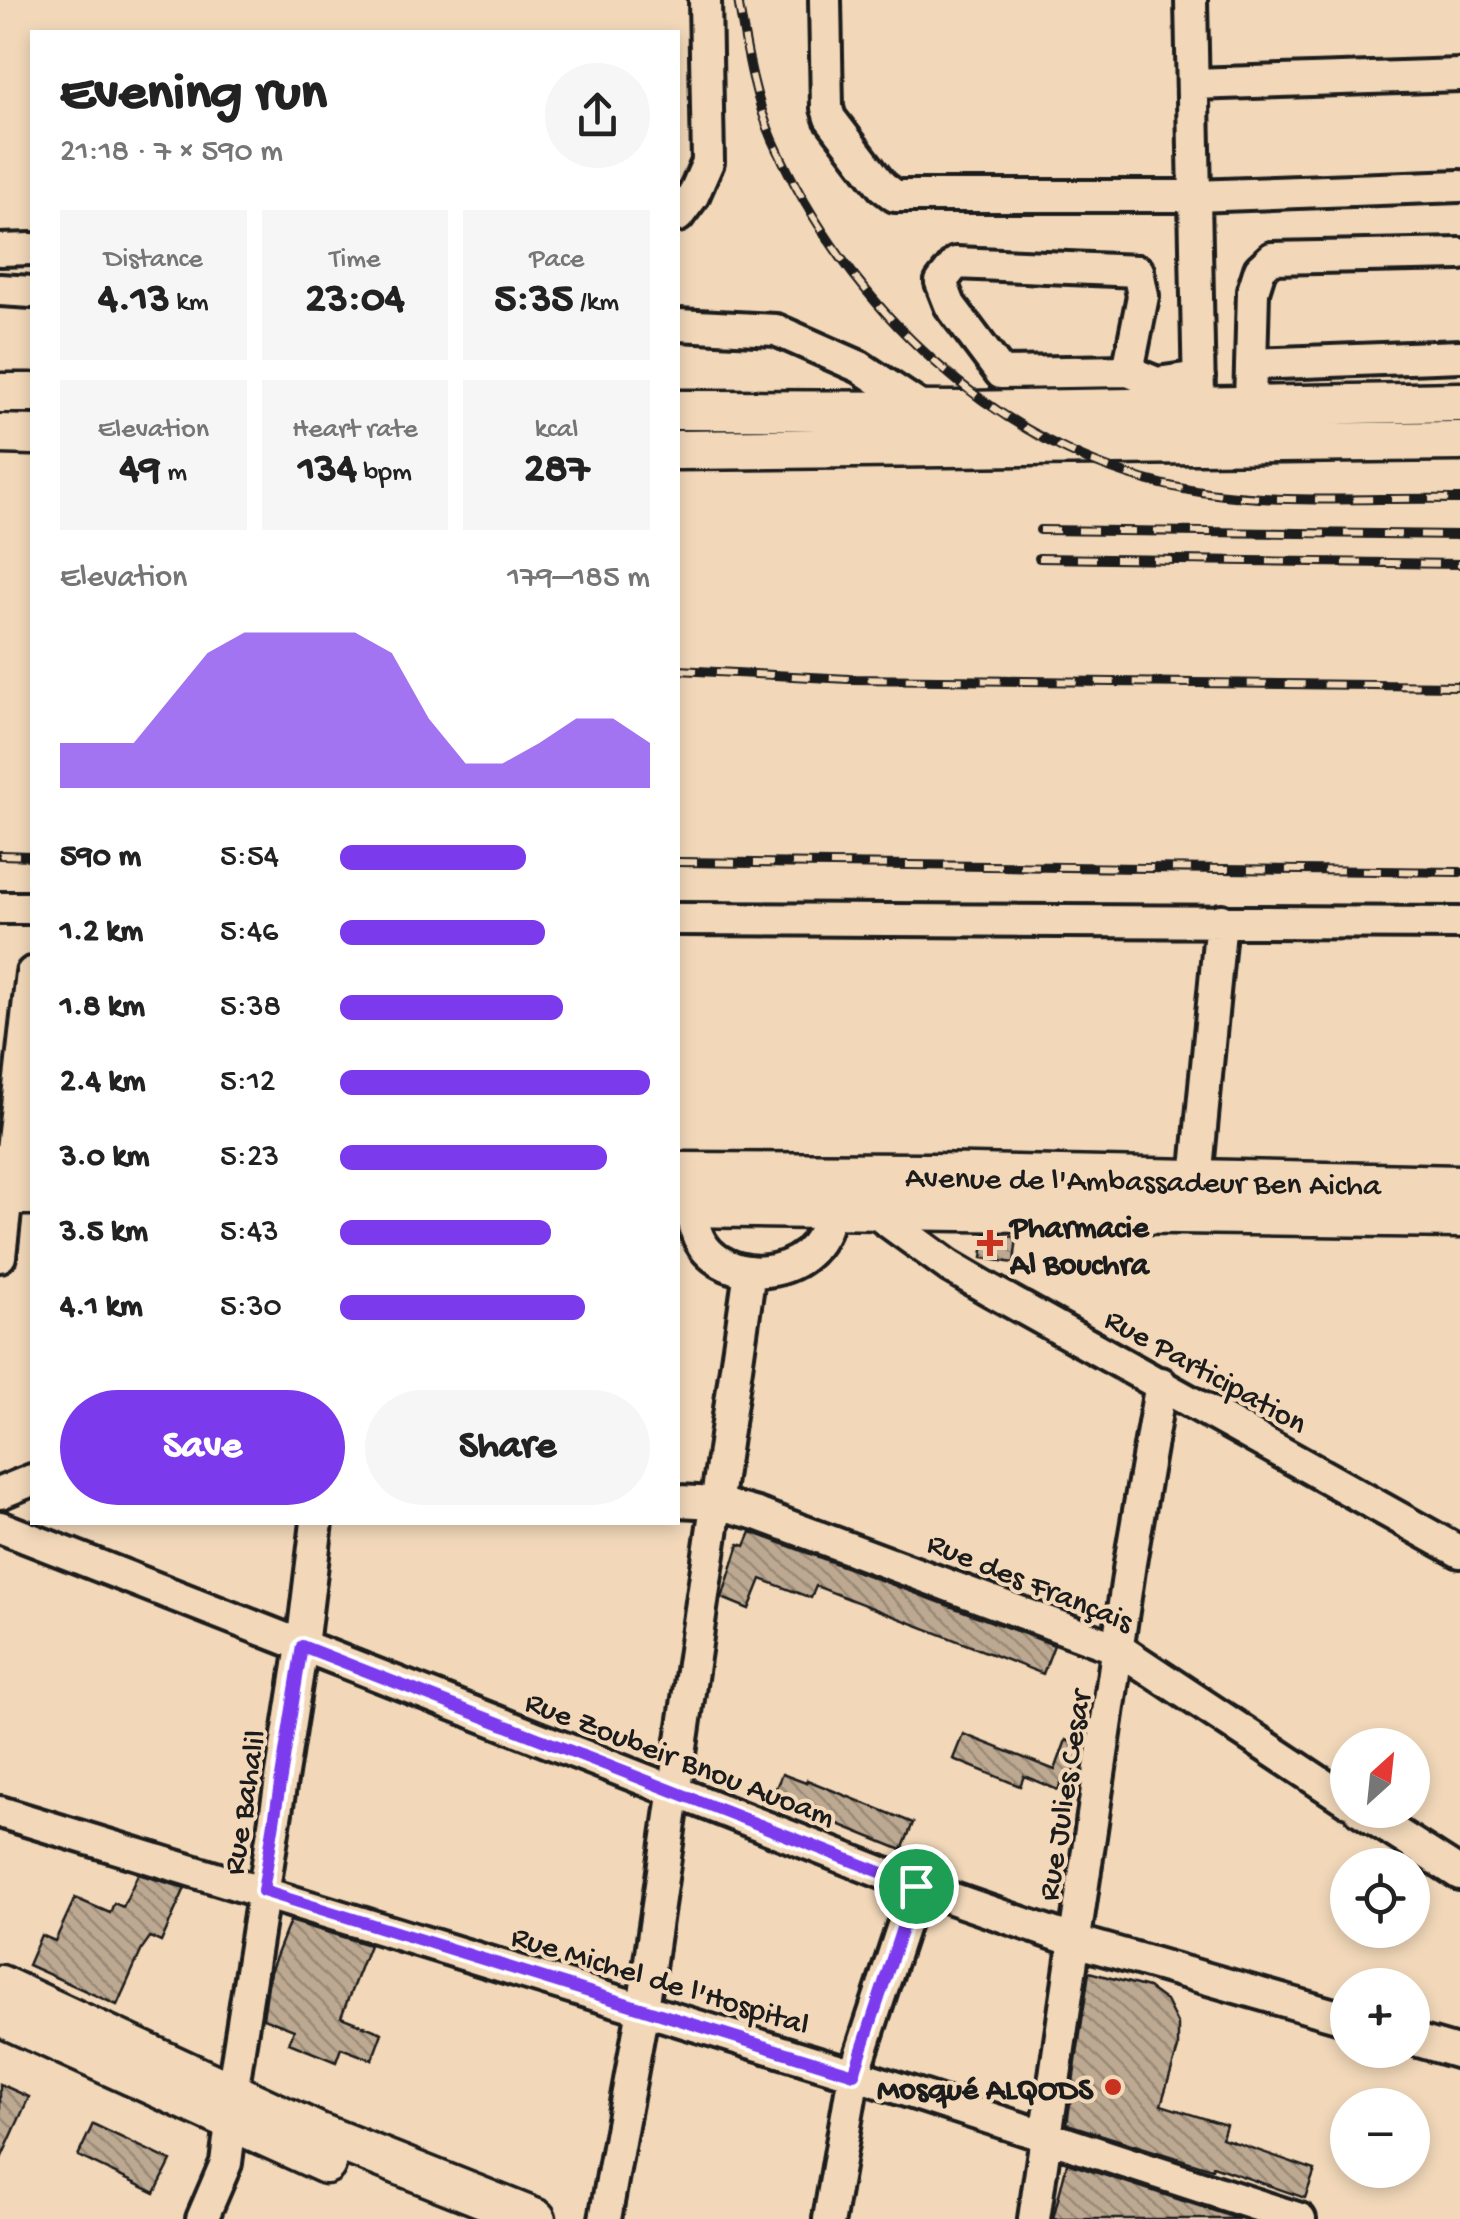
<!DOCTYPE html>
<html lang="en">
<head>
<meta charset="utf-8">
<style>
  :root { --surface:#fff; --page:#f6f6f6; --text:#222; --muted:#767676; --accent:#7c3aed }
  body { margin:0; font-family:"Gochi Hand",sans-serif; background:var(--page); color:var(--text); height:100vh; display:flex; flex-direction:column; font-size:38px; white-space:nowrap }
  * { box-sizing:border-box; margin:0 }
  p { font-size:32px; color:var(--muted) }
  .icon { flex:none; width:55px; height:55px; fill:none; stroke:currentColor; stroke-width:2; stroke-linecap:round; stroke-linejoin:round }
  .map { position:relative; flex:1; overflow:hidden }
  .details { position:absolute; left:30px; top:30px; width:650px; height:1495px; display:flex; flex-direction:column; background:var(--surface); border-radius:0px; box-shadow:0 5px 15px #0003 }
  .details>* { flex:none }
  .needle { width:65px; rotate:27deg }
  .tools { position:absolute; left:1330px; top:1728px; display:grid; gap:20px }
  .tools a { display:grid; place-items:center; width:100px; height:100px; border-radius:50%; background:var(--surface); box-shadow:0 5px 15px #0003; font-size:50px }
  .pin { position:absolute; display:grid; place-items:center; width:85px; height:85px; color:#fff; margin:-42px; border:5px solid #fff; border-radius:50%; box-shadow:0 2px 10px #0007 }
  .round { display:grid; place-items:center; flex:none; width:105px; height:105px; border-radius:52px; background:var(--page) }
  .head { display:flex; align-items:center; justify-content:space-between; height:170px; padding:0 30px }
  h1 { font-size:55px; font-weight:800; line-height:75px }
  .figures { display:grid; grid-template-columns:repeat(3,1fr); gap:15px; height:170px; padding:10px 30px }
  .figures div { display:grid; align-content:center; border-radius:0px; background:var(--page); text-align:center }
  .figures b { font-size:42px; font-weight:800 }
  .figures small { font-size:28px; font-weight:400 }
  .figures p { font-size:28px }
  .chart { height:280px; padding:20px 30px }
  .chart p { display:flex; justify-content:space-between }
  .chart svg { width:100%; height:180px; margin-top:10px; fill:var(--accent); opacity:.7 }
  .button { display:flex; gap:20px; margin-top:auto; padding:20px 30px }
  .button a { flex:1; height:115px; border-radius:60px; background:var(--accent); color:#fff; font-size:40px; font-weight:800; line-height:115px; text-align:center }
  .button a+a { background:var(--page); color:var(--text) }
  ul { padding:0 30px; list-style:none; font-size:32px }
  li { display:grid; grid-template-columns:160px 120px 1fr; align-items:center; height:75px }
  li i { height:25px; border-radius:12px; background:var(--accent) }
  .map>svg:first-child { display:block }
  .building { fill:url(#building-back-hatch); stroke:#1c1c1c; stroke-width:2.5 }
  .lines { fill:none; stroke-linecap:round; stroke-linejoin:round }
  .minor-casing { stroke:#1c1c1c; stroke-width:38 }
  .major-casing { stroke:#1c1c1c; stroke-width:45 }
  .minor { stroke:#f2d8b9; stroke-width:30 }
  .major { stroke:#f2d8b9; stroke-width:38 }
  .rail-casing { stroke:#1c1c1c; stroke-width:10 }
  .rail { stroke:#f2d8b9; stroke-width:6; stroke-dasharray:19; stroke-linecap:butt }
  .route-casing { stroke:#fff; stroke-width:20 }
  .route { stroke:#7c3aed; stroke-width:12 }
  .poi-dot { fill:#c8321e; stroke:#f2d8b9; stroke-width:4 }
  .labels { text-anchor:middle; stroke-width:8; stroke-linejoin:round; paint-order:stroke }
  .street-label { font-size:32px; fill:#1c1c1c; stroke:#f2d8b9 }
  .poi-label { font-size:32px; font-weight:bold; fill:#1c1c1c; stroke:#f2d8b9; text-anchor:start }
</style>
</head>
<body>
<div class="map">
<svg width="1460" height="2219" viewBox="0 0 1460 2219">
  <defs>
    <pattern id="building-back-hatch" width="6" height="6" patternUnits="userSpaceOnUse" patternTransform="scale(2.5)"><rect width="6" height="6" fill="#bda992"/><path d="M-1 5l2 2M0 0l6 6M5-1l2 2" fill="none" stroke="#998976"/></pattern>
  </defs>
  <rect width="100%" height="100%" fill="#f2d8b9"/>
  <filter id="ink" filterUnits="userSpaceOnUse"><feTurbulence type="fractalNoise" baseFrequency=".01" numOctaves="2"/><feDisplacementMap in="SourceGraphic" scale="20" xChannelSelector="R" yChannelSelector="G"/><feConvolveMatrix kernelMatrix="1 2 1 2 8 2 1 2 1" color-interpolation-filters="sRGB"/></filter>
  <g filter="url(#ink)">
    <path class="building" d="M985 1234 1017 1237 1014 1263 982 1258Z
      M751 1532 1054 1645 1043 1674 816 1586 811 1598 761 1579 749 1609 722 1598 739 1544 745 1546Z
      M963 1734 1055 1770 1066 1740 1083 1747 1071 1778 1064 1776 1058 1790 1024 1776 1020 1786 953 1759Z
      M782 1774 806 1783 807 1780 913 1823 902 1850 772 1797Z
      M138 1874 185 1888 161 1942 150 1937 143 1947 117 2005 28 1965 41 1935 55 1941 75 1898 110 1913 114 1903 123 1907Z
      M290 1921 369 1945 341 2017 382 2033 372 2060 341 2048 336 2062 289 2043 294 2030 263 2018 270 1972Z
      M1089 1972 1148 1988 1166 2001 1178 2025V2048L1161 2105 1226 2125 1222 2138 1315 2170 1305 2198 1213 2166 1212 2169 1067 2124Z
      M0 2084 29 2097 0 2161Z
      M93 2124 171 2161 155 2193 78 2156Z
      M1067 2163 1239 2219H1053Z"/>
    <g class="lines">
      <defs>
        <path id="minor" d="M825 0 827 108 830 118 882 186 895 196H1195L1460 186
          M1191 0 1199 396
          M1193 84 1460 75
          M678 216 693 196 708 162 705 0
          M0 250 32 249
          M0 290 32 292
          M678 325 776 330 860 367 926 411
          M1251 364 1460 356
          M1128 371 1143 296 1138 271 956 263 941 282 950 305 1001 373 1128 371 1157 383 1199 377
          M1250 404 1253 291 1260 269 1272 258 1460 254
          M0 908H32
          M678 919 1460 923
          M1196 1180 1221 920
          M696 1185C696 1199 692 1218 696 1231 717 1296 839 1283 829 1191
          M872 1210 949 1266 990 1290 1460 1552
          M0 1256 32 973
          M0 1493 32 1480
          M678 1501 717 1503 757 1514 1119 1649 1348 1801
          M0 1527 916 1886 1075 1941 1348 2019
          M1360 1810 1460 1874
          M0 1812 854 2074 1300 2219
          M1412 2039 1460 2053
          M232 2093 302 1646 317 1522
          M202 2219 226 2163 231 2123
          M605 2219 643 2009 750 1271
          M829 2219 854 2074 916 1886
          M1034 2219 1130 1563 1161 1383"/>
        <path id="major" d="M0 393H32
          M678 410 967 411 1460 402
          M0 434 32 435
          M678 450 1460 441
          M0 1164H32
          M678 1172 931 1173 1460 1185
          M0 1195H32
          M678 1207 1460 1218
          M0 1985 319 2133 536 2219
          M0 2016 326 2164"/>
      </defs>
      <use href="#minor" class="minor-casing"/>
      <use href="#major" class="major-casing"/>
      <use href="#minor" class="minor"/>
      <use href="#major" class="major"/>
      <defs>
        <path id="rail" d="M738 0C746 46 754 98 773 140 847 306 997 451 1179 488 1266 506 1370 497 1460 499
          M1040 530 1460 535
          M1039 558 1460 564
          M678 670 849 679 1460 686
          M0 855 32 856
          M678 862 1460 872"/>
      </defs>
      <use href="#rail" class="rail-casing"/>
      <use href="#rail" class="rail"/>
    </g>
  </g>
  <g class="lines" filter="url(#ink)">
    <defs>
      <path id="route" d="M302 1646 916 1886 854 2074 263 1891Z"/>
    </defs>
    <use href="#route" class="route-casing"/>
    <use href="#route" class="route"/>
  </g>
  <g class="poi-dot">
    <path d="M985 1228h10v10h10v10h-10v10h-10v-10h-10v-10h10z"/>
    <circle cx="1113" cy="2087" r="10"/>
  </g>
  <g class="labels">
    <g class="street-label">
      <text transform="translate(1143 1179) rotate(1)" y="11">Avenue de l'Ambassadeur Ben Aicha</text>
      <text transform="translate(1207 1369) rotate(29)" y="11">Rue Participation</text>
      <text transform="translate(1031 1580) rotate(22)" y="11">Rue des Français</text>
      <text transform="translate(681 1757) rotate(21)" y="11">Rue Zoubeir Bnou Auoam</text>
      <text transform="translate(1062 1795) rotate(-81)" y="11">Rue Julies Cesar</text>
      <text transform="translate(242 1802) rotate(-81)" y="11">Rue Bahalil</text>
      <text transform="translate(661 1978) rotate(17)" y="11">Rue Michel de l'Hospital</text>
    </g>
    <g class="poi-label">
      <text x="1010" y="1236">Pharmacie<tspan x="1010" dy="37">Al Bouchra</tspan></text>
      <text x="1093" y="2098" text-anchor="end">Mosqué ALQODS</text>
    </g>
  </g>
</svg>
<div class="tools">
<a><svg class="needle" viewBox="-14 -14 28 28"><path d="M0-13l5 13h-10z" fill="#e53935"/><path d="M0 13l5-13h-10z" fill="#767676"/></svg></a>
<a><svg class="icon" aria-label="locate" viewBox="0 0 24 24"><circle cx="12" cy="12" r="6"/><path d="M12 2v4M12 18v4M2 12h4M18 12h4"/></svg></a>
<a>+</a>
<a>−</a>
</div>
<div class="pin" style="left:916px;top:1886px;background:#1e9e55"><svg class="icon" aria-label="arrive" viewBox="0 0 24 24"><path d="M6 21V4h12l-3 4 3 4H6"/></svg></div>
<section class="details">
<div class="head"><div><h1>Evening run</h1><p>21:18 · 7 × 590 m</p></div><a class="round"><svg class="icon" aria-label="share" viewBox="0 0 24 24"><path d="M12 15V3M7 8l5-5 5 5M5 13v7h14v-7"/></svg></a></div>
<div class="figures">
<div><p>Distance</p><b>4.13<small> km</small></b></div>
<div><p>Time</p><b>23:04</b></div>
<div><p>Pace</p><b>5:35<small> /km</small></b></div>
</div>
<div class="figures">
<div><p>Elevation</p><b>49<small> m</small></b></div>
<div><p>Heart rate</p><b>134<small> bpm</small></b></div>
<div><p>kcal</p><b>287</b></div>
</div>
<div class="chart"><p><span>Elevation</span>179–185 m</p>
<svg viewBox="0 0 160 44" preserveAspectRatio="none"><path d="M0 44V33L10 33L20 33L30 22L40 11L50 6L60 6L70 6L80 6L90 11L100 27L110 38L120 38L130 33L140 27L150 27L160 33V44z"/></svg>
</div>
<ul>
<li><b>590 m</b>5:54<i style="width:60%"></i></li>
<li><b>1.2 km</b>5:46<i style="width:66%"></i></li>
<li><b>1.8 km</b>5:38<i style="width:72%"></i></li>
<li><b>2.4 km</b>5:12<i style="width:100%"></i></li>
<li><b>3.0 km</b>5:23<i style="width:86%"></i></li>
<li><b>3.5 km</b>5:43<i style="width:68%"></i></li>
<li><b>4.1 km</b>5:30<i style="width:79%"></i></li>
</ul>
<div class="button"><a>Save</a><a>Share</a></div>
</section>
</div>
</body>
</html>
